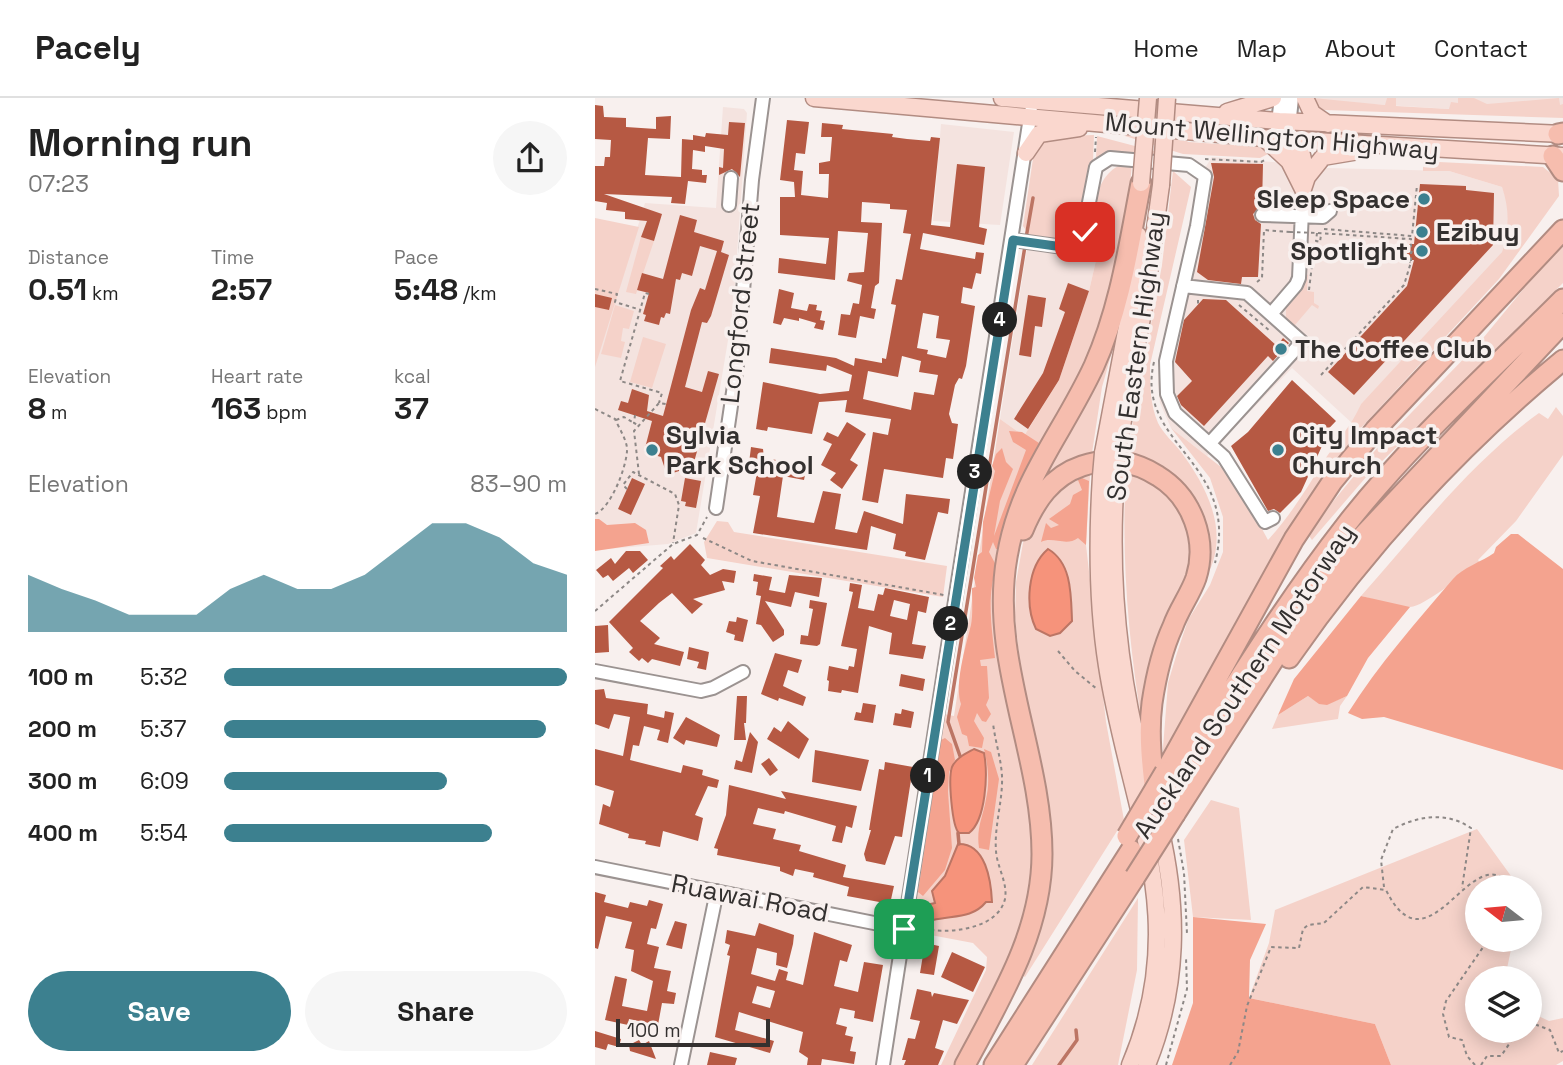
<!DOCTYPE html>
<html lang="en">
<head>
<meta charset="utf-8">
<style>
  :root { --surface:#fff; --page:#f6f6f6; --text:#222; --muted:#767676; --line:#e0e0e0; --accent:#3c808f }
  body { margin:0; font-family:"Space Grotesk",sans-serif; background:var(--page); color:var(--text); height:100vh; display:flex; flex-direction:column; font-size:26px; white-space:nowrap }
  * { box-sizing:border-box; margin:0 }
  p { font-size:23px; color:var(--muted) }
  .icon { flex:none; width:38px; height:38px; fill:none; stroke:currentColor; stroke-width:2; stroke-linecap:round; stroke-linejoin:round }
  .map { position:relative; flex:1; overflow:hidden }
  .details { display:flex; flex-direction:column; background:var(--surface); width:595px }
  .details>* { flex:none }
  .needle { width:46px; rotate:286deg }
  .buttons { position:absolute; left:870px; top:777px; display:grid; gap:14px }
  .buttons a { display:grid; place-items:center; width:77px; height:77px; border-radius:50%; background:var(--surface); box-shadow:0 4px 18px #0003; font-size:35px }
  .scale { position:absolute; left:21px; bottom:18px; width:154px; box-sizing:border-box; padding-left:7px; border:4px solid #33302f; border-top:0; font-size:19px; line-height:24px; white-space:nowrap; color:#33302f; -webkit-text-stroke:5px #f8f0ee; paint-order:stroke }
  .pin { position:absolute; display:grid; place-items:center; width:60px; height:60px; color:#fff; margin:-30px; border-radius:14px; box-shadow:0 4px 10px #0006 }
  .km { position:absolute; width:35px; height:35px; margin:-18px; border-radius:50%; background:#222; color:#fff; font-size:19px; line-height:35px; text-align:center }
  .round { display:grid; place-items:center; flex:none; width:74px; height:74px; border-radius:37px; background:var(--page) }
  .headline { display:flex; align-items:center; justify-content:space-between; height:119px; padding:0 28px }
  h1 { font-size:38px; font-weight:700; line-height:52px }
  .stats { display:grid; grid-template-columns:repeat(3,1fr); gap:10px; height:119px; padding:7px 28px }
  .stats div { display:grid; align-content:center }
  .stats b { font-size:30px; font-weight:700 }
  .stats small { font-size:19px; font-weight:400 }
  .stats p { font-size:19px }
  .chart { height:196px; padding:14px 28px }
  .chart p { display:flex; justify-content:space-between }
  .chart svg { width:100%; height:126px; margin-top:7px; fill:var(--accent); opacity:.7 }
  .button { display:flex; gap:14px; margin-top:auto; padding:14px 28px }
  .button a { flex:1; height:80px; border-radius:42px; background:var(--accent); color:#fff; font-size:28px; font-weight:700; line-height:80px; text-align:center }
  .button a+a { background:var(--page); color:var(--text) }
  ul { padding:0 28px; list-style:none; font-size:23px }
  li { display:grid; grid-template-columns:112px 84px 1fr; align-items:center; height:52px }
  li i { height:18px; border-radius:9px; background:var(--accent) }
  header { display:flex; align-items:center; gap:42px; box-sizing:border-box; height:98px; padding:0 35px; background:var(--surface); border-bottom:2px solid var(--line) }
  header strong { font-size:33px }
  nav { display:flex; gap:38px; margin-inline-start:auto; font-size:24px }
  main { display:flex; flex:1; min-height:0 }
  .map>svg:first-child { display:block }
  .built { fill:#f4e3df }
  .green { fill:#f5d2c9 }
  .forest { fill:#f4a38f }
  .water { fill:#f6937b; stroke:#bc7564; stroke-width:2 }
  .lines { fill:none; stroke-linecap:round; stroke-linejoin:round }
  .stream { stroke:#bc7564; stroke-width:3.5 }
  .building { fill:#b65943; fill-rule:evenodd }
  .minor-casing { stroke:#9b9391; stroke-width:16 }
  .major-casing { stroke:#b28c82; stroke-width:19 }
  .highway-casing { stroke:#b28c82; stroke-width:23 }
  .path { stroke:#8d8886; stroke-width:2; stroke-dasharray:3.5 3.5; stroke-linecap:butt }
  .minor { stroke:#fff; stroke-width:12 }
  .major { stroke:#fad7ce; stroke-width:16 }
  .highway { stroke:#f6bdae; stroke-width:19 }
  .major-bridge-casing { stroke:#b28c82; stroke-width:19; stroke-linecap:butt }
  .highway-bridge-casing { stroke:#b28c82; stroke-width:23; stroke-linecap:butt }
  .path-bridge { stroke:#8d8886; stroke-width:2; stroke-dasharray:3.5 3.5; stroke-linecap:butt }
  .major-bridge { stroke:#fad7ce; stroke-width:16 }
  .highway-bridge { stroke:#f6bdae; stroke-width:19 }
  .route-casing { stroke:#fff; stroke-width:14 }
  .route { stroke:#3c808f; stroke-width:9 }
  .poi-dot { fill:#3c808f; stroke:#f8f0ee; stroke-width:2.5 }
  .labels { text-anchor:middle; stroke-width:7; stroke-linejoin:round; paint-order:stroke }
  .street-label { font-size:26px; fill:#33302f; stroke:#f8f0ee }
  .poi-label { font-size:26px; font-weight:bold; fill:#33302f; stroke:#f8f0ee; text-anchor:start }
</style>
</head>
<body>
<header>
<strong>Pacely</strong>
<nav><a>Home</a><a>Map</a><a>About</a><a>Contact</a></nav>
</header>
<main>
<section class="details">
<div class="headline"><div><h1>Morning run</h1><p>07:23</p></div><a class="round"><svg class="icon" aria-label="share" viewBox="0 0 24 24"><path d="M12 15V3M7 8l5-5 5 5M5 13v7h14v-7"/></svg></a></div>
<div class="stats">
<div><p>Distance</p><b>0.51<small> km</small></b></div>
<div><p>Time</p><b>2:57</b></div>
<div><p>Pace</p><b>5:48<small> /km</small></b></div>
</div>
<div class="stats">
<div><p>Elevation</p><b>8<small> m</small></b></div>
<div><p>Heart rate</p><b>163<small> bpm</small></b></div>
<div><p>kcal</p><b>37</b></div>
</div>
<div class="chart"><p><span>Elevation</span>83–90 m</p>
<svg viewBox="0 0 160 44" preserveAspectRatio="none"><path d="M0 44V24L10 29L20 33L30 38L40 38L50 38L60 29L70 24L80 29L90 29L100 24L110 15L120 6L130 6L140 11L150 20L160 24V44z"/></svg>
</div>
<ul>
<li><b>100 m</b>5:32<i style="width:100%"></i></li>
<li><b>200 m</b>5:37<i style="width:94%"></i></li>
<li><b>300 m</b>6:09<i style="width:65%"></i></li>
<li><b>400 m</b>5:54<i style="width:78%"></i></li>
</ul>
<div class="button"><a>Save</a><a>Share</a></div>
</section>
<div class="map">
<svg width="968" height="967" viewBox="0 0 968 967">
  <rect width="100%" height="100%" fill="#f8f0ee"/>
  <path class="built" d="M679 0H968V13L855 11Z
    M128 9 149 11 152 15 138 212 101 435 73 446 0 452V243L7 245 50 105 121 110Z
    M346 26 419 34 405 127 338 123Z
    M617 59 690 65 717 84 725 71 733 70 854 73 907 89 913 106V133L907 154 894 171 766 306 758 326 697 270 612 358 576 330 565 305 563 285 564 262 593 148 603 92 601 84Z
    M432 151 502 158 494 193 464 282 429 338 405 321Z"/>
  <path class="green" d="M718 0 790 7 792 0H801V8L854 11 856 4 863 5V0H879L892 6 964 0 965 7 968 6V20L729 12 722 9Z
    M531 35 587 38 593 44 668 49 675 55 665 60 588 56 530 38Z
    M499 37 498 63 482 136 467 143 435 138 428 128 439 54 444 42 463 38Z
    M502 38 589 61 517 54 501 60Z
    M537 64 533 112 506 233 405 470 441 759 435 810 408 875 359 967H346L391 872 392 859 378 845 325 835 317 824 349 616 359 618 405 321 429 338 464 282 494 193 502 158 492 156C498 124 495 69 537 64Z
    M844 64 948 69 963 81 964 98 904 181 765 331 736 370 567 663 573 585 582 555 593 522 615 487 628 454V419L615 380 576 330 626 369 654 407 673 442C695 418 710 393 727 366 740 345 756 329 766 306L907 154C914 131 915 113 907 89L854 73H828V66Z
    M578 73 596 89 555 267C555 286 555 307 563 325 568 335 579 345 586 354 613 390 635 435 612 478L607 424 532 357 567 167Z
    M0 120 44 129 0 269Z
    M46 139 59 143 41 196 31 194Z
    M968 143V185L772 378 717 442 712 435 783 349 884 245Z
    M713 176 712 193 719 194V205L724 208 723 211 717 207 700 227 702 232 691 221V210Z
    M20 207 39 213 34 231 28 230 26 243 30 244 26 260 6 256Z
    M48 239 71 246 57 290 35 284Z
    M513 245 519 247 507 289 497 355 481 361 442 390Z
    M961 309 968 318V357L921 423 883 462 885 465C868 475 831 508 815 509 800 510 780 501 766 498 822 435 875 365 944 315L953 321Z
    M531 369 572 390 600 442 598 476 548 631C533 543 526 458 531 369Z
    M490 371 495 377 491 447 511 624 529 722 430 879 424 875 452 721 424 558 420 519 421 484 428 445 445 406Z
    M122 423 133 424 139 434 352 468 348 499 112 460 109 444Z
    M713 598C729 610 735 605 752 598L745 608 743 621 677 631 683 617Z
    M616 702 644 710 656 822 598 819 589 742Z
    M882 731 924 789H882V842H918L910 880H882V933H934L935 914 954 923 968 920V963L961 967H796L780 926 654 900 674 845 680 812Z
    M543 800 542 872 523 967H437Z"/>
  <path class="forest" d="M414 333 427 334 444 345 416 407 405 451H401L398 444 394 454 402 469C391 496 397 532 400 560L385 562 386 568H392L394 600 391 607 396 616 391 624 387 623 382 615 379 623 389 640 387 650 374 648 372 638 367 636 362 619 366 606C359 588 371 547 376 527 378 517 377 502 377 490L381 489 379 480 383 457 387 454 388 424 400 373 397 368 401 356 407 350 411 364 418 371 405 403 399 438 431 352 418 344Z
    M487 380 494 383 491 447 483 440C471 449 458 438 446 444L451 425 456 430 464 427 454 421 475 406 478 397 487 392 483 382Z
    M0 421H4L12 427 40 425 51 432 54 445 0 453Z
    M916 436H923L968 471V672L789 619 767 621 753 615C783 567 823 522 858 481 867 470 888 463 899 455L901 449Z
    M766 498 815 509 773 560 752 598 732 607 724 606 713 598 683 617 699 581Z
    M350 640 357 646 360 662 354 674 353 694 357 750 350 772 328 798 323 794 346 642Z
    M389 651 396 654 404 681 394 752 384 750C381 730 388 719 391 701 395 685 393 667 389 651Z
    M598 819 671 826 655 862 654 900 780 926 796 967H577L598 905Z"/>
  <path class="water" d="M453 451C477 465 476 497 477 523L465 535 455 538 441 531C430 508 432 469 453 451Z
    M379 651 389 655C393 676 391 722 374 735H364C357 729 353 680 357 669 361 660 370 656 379 651Z
    M363 746C391 745 396 783 397 804H391C377 821 358 817 338 822L324 812 327 808 340 805 337 793 350 778Z"/>
  <g class="lines">
    <path class="stream" d="M431 140 438 100
      M365 658 353 624 430 148
      M363 735 364 746
      M319 813 324 812
      M464 967 482 942 481 932"/>
  </g>
  <path class="building" d="M0 7 8 8 9 19 31 20V29L61 31V19L76 18 75 41 53 40 50 77 86 79 87 41 98 42V37L110 39 111 35 133 37 134 24 150 25 145 79 137 71 124 77V69L128 70 129 51 110 48V54L98 52 97 71 107 72V77H112L111 85 93 83 90 106 76 105 77 99 9 96 67 116 59 143 46 139 52 123 30 121V114L11 112 12 105 0 103V68H9L10 59H15L16 42 0 41Z
    M192 22 214 24 210 56 201 55 199 72 208 73 206 97 233 100 234 76H224V65L235 63 237 39H226L227 25 248 27 247 31 298 36 297 39 312 41 335 43 336 39 345 40 336 127 355 129 362 66 390 69 384 129 392 131 389 147 328 135 325 151 380 161 381 154 389 155 386 176 381 175 377 191 368 189 366 205 380 208 371 268 367 281 364 280 360 287 354 316 357 325 363 326 358 361 351 360 348 380 289 371 283 405 267 402 278 334 293 337 296 321 250 314 252 302 224 304 217 336 173 329 172 333 161 331 168 284 225 296 254 293 257 277 232 267 231 273 174 265 176 250 241 260 259 268 260 260 287 265V260L291 261 301 207 296 206 301 181 307 182 316 136 308 135 312 112 295 111V106L267 104 266 124 287 125 284 185 280 188 276 210 281 211 279 221 265 218 261 240 243 237 246 216 255 217 258 205 264 206 267 187 252 183 254 175 269 174 273 135 243 133 240 182 183 175 184 160 231 166 234 140 185 137V99H200L199 84 185 82ZM328 215 344 218 341 240 355 242 351 260 332 256 333 252 322 250ZM307 258 326 263 324 274 343 277 339 297 319 294 316 312 268 301 273 273 303 279Z
    M616 65 668 66 667 108 658 116 660 122 666 126 663 179H647L646 186 613 182 602 174 619 79Z
    M825 86 871 88V92L899 95 898 147 759 297 733 274 812 188 819 162H810L811 146H819Z
    M85 117 102 122 99 134 129 143 126 154 134 157 116 218 112 225 107 224 90 289 107 294 113 273 124 276 99 364 87 361 90 371 72 377 66 359 49 354 57 323 23 312 26 303 33 305 37 291 54 297 52 313 68 318 96 212 105 190 110 192 122 153 105 148 97 178 87 175 85 182 81 181 75 216 71 215 69 220 66 219 64 227 49 223 51 217 48 216 54 195 42 192 47 175 68 181Z
    M473 185 494 193 464 282 433 331 419 321 448 275 470 214 464 211Z
    M184 191 199 195 196 210 212 213 214 206 222 207 221 212 227 213 225 222 230 223 228 232 219 230 221 225 204 220V223L189 220 186 227 178 225Z
    M0 196 17 200 14 212 0 209Z
    M433 197 451 200 447 229 440 228 436 259 424 257Z
    M608 201 631 202 682 248 688 240 694 245 678 263 673 258 609 328 586 307 582 298 597 283 580 264 589 222Z
    M697 282 741 323 720 345 727 348 706 394 685 415 679 411 673 413 636 348 653 334Z
    M252 324 271 336 255 362 263 367 247 391 235 382 241 375 226 367 237 346 228 342 232 334 243 339Z
    M156 349 168 351 169 360 212 367 209 382 188 378 182 419 219 425 228 393 246 396 240 431 262 435 269 413 308 426 311 396 355 401 353 416 343 414 330 462 310 458 311 454 298 451 301 436 276 428 272 452 158 435 165 398 158 397 162 374 153 373Z
    M37 380 50 386 36 417 23 411Z
    M90 380 106 383 101 410 90 408 91 404 86 403Z
    M95 446 110 462 106 467 115 477 128 471 141 473 139 485 127 483 130 492 98 501 108 506 97 516 77 495 64 505 45 523 65 540 59 546 89 554 85 568 57 561 53 565 47 560 44 563 34 554 38 550 14 524 68 470 65 468 76 458 79 462Z
    M31 453H45L53 462 38 475 34 470 18 483 13 477 8 480 1 472 16 460 20 466Z
    M159 476 177 479 174 492 190 495 194 477 227 480 224 499 200 494 196 509 170 503 189 532V537L178 544 166 527 161 526 166 498 161 497 163 484 158 483Z
    M255 485 267 487 263 510 279 513 283 496 288 497 290 490 334 499 331 515 323 513 317 546 331 548 328 561 294 556 297 535 274 528 263 595 247 592 246 595 233 593 234 583 232 582 234 568 253 572 254 568 259 569 262 551 246 548 258 494 254 493ZM299 502 315 506 312 522 295 518Z
    M215 502 232 505 225 546 222 548 205 546 206 537 213 538 218 511 214 510Z
    M142 519 153 522 148 544 139 542 140 537 131 534 134 523 141 524Z
    M13 527 14 554 0 555V528Z
    M94 549 114 554 111 572 102 570 104 564 92 561Z
    M180 555 207 562 203 575 193 572 188 588 211 599 208 608 184 600 183 603 166 596Z
    M306 576 330 581 328 593 304 588Z
    M9 591 11 600 53 606 52 616 69 620 70 613 79 615 73 645 62 642 65 632 49 628 44 648 38 647 35 662 86 675 88 667 108 672 107 677 124 682 122 690 113 688 100 717 108 720 103 743 68 733 65 749 50 746 51 743 33 740 34 736 4 726 8 706 15 709 19 693 0 687V651L28 658 35 619 19 616 14 631 0 626V592Z
    M142 598H152L151 625H149L151 642H139Z
    M268 605 281 607 278 625 259 622 261 614 266 615Z
    M307 611 319 614 316 630 298 627 300 615 306 616Z
    M91 619 125 637 122 649 91 642 89 647 78 640Z
    M193 623 214 641 204 661 172 641 179 629 186 634Z
    M155 634 163 644 157 675 139 671 141 662 147 664Z
    M220 652 274 662 266 693 217 684Z
    M174 660 183 672 175 678 166 666Z
    M290 664 318 669 307 739 300 738 290 767 271 763 269 756 276 732H274L284 671 289 672Z
    M134 687 191 701 186 693 262 708 257 730 251 728 247 745 237 743 241 728 190 713 189 716 163 710 158 726 181 731 178 741 206 747 204 753 251 767 248 779 299 788 295 806 252 798 254 789 218 779 219 775 200 771 198 778 185 773V769L122 757 123 751 119 750 131 717Z
    M0 794 11 797 9 804 33 810 35 804 52 808 54 802 68 806 61 831 56 830 52 846 64 849 59 870 76 873 72 893 81 895 79 906 67 905 63 927 34 921 33 927 10 922 20 878 32 881 27 908 52 913 58 883 36 873 39 852 30 850 37 824 11 818 3 851 0 850Z
    M80 823 92 826 87 851 71 847Z
    M164 825 199 837 198 846 192 870 181 867 182 855 162 850 156 876 180 883 184 871 193 874 191 882 208 887 219 834 257 847 252 864 245 862 239 888 263 894 269 864 288 867 278 924 259 920 260 913 245 910 241 926 252 929 250 937 258 939 255 953 261 954 259 966 227 961 226 967H212L213 960 204 954 208 934 144 914 140 932 179 943 175 955 120 939 135 858 132 857 135 847 130 845 132 832 160 838ZM162 888 180 893 175 910 157 905Z
    M330 845 344 848 339 877 325 875Z
    M357 854 390 869 378 894 346 879Z
    M322 891 336 894 337 899 339 895 374 902 362 926 348 922 340 950 349 953 343 967H309L311 962H307L313 940 320 941 325 923 315 921Z
    M0 933 26 941 24 949 13 946 11 952 0 949Z
    M44 942 47 947 54 943 61 961 35 953 34 947Z
    M115 954 142 960 140 967H112Z"/>
  <g class="lines">
    <defs>
      <path id="minor" d="M693 39 697 0
        M681 40 686 0
        M134 107 136 80
        M667 117 728 119 735 113
        M418 142 475 150 486 145 501 69 515 60 594 67 610 78 602 128 571 263 572 296 580 315 629 359 670 424 678 420
        M588 188 652 195 707 244 615 345
        M676 216 701 187 704 180 708 91
        M121 410 142 267 157 82 168 0
        M0 573 106 593 118 590 148 574
        M0 769 309 831
        M310 829 326 831
        M86 967 122 793
        M288 967 436 13"/>
      <path id="major" d="M219 0 669 40 968 58
        M407 0 684 23 968 36
        M710 0 717 15 733 26
        M632 14 678 0
        M693 39 707 57 712 79
        M669 40 694 63 708 91
        M431 55 444 36 484 30
        M708 91 712 79 728 59 764 53
        M508 355 536 207 543 137
        M522 355 551 198 566 87
        M506 378C502 441 502 505 512 568 534 711 598 819 535 967
        M521 378C513 485 524 585 553 688
        M552 967C584 888 584 811 565 730"/>
      <path id="highway" d="M963 36 968 35
        M958 58 968 73
        M428 432C440 403 457 378 487 368 513 359 540 363 563 378 597 399 613 442 601 480 595 497 584 511 578 528 567 552 561 578 557 605 552 643 559 683 563 721
        M694 560C771 449 864 348 968 262
        M570 674 699 441 737 384 780 332 968 132
        M574 691C631 602 686 510 751 427 815 345 895 274 968 201
        M580 716 713 508 761 445 968 225
        M370 967C405 901 447 834 447 756 447 656 394 560 412 459 425 381 467 337 499 268 525 210 534 147 546 85
        M399 967 536 752
        M418 967 540 779"/>
    </defs>
    <use href="#minor" class="minor-casing"/>
    <use href="#major" class="major-casing"/>
    <use href="#highway" class="highway-casing"/>
    <path class="path" d="M500 54 501 39
      M610 61 666 64 672 61
      M729 131 817 138 822 87
      M722 135 721 143 725 144 726 137
      M723 135 816 141V154
      M816 163V154H819
      M662 184 667 180 669 132 695 134
      M0 191 22 196 20 204 46 212
      M714 192 717 167
      M54 196 50 195 25 283 67 295 64 305
      M603 202V207
      M644 207 675 233
      M559 264C539 347 646 363 620 465
      M726 277 809 187 816 164H807L808 140
      M0 311 20 321C24 330 33 344 32 353 31 370 16 410 0 416
      M40 317 39 325 43 327
      M21 322 29 319 39 325
      M44 376 39 333 64 305 71 306
      M32 391 28 387 38 374 80 396 84 407 78 445
      M108 440 157 463 349 497
      M0 513 78 446 102 437 112 419
      M463 553 480 573 502 591
      M583 741 589 775 592 836
      M789 789 786 762 798 731C823 718 851 713 876 730L867 790
      M336 832C359 835 403 830 410 801 413 785 402 769 401 753 399 728 408 703 407 678 406 660 400 643 398 625
      M934 924 955 932 964 955 968 953
      M571 967 592 891 591 859
      M635 967 643 954 652 908 676 849 704 850 708 831 713 827 729 825 768 789 791 792C834 880 878 735 916 789
      M880 967 872 958 867 942 854 939 848 916 851 903 893 842
      M886 967 892 958H906L923 933"/>
    <use href="#minor" class="minor"/>
    <use href="#major" class="major"/>
    <use href="#highway" class="highway"/>
    <defs>
      <path id="major-bridge" d="M546 85 553 0
        M566 87 572 0
        M506 378 508 355
        M521 378 522 355"/>
      <path id="highway-bridge" d="M532 738 570 674
        M540 779 580 716"/>
    </defs>
    <use href="#major-bridge" class="major-bridge-casing"/>
    <use href="#highway-bridge" class="highway-bridge-casing"/>
    <path class="path-bridge" d="M695 134 723 135"/>
    <use href="#major-bridge" class="major-bridge"/>
    <use href="#highway-bridge" class="highway-bridge"/>
  </g>
  <g class="lines">
    <defs>
      <path id="route" d="M309 831 418 142 475 150 486 145 490 134"/>
    </defs>
    <use href="#route" class="route-casing"/>
    <use href="#route" class="route"/>
  </g>
  <g class="poi-dot">
    <circle cx="829" cy="101" r="7"/>
    <circle cx="827" cy="134" r="7"/>
    <circle cx="827" cy="153" r="7"/>
    <circle cx="686" cy="251" r="7"/>
    <circle cx="57" cy="352" r="7"/>
    <circle cx="683" cy="352" r="7"/>
  </g>
  <g class="labels">
    <g class="street-label">
      <text transform="translate(677 38) rotate(5)" y="9">Mount Wellington Highway</text>
      <text transform="translate(145 205) rotate(-84)" y="9">Longford Street</text>
      <text transform="translate(541 258) rotate(-82)" y="9">South Eastern Highway</text>
      <text transform="translate(649 583) rotate(-56)" y="9">Auckland Southern Motorway</text>
      <text transform="translate(155 800) rotate(11)" y="9">Ruawai Road</text>
    </g>
    <g class="poi-label">
      <text x="815" y="110" text-anchor="end">Sleep Space</text>
      <text x="841" y="143">Ezibuy</text>
      <text x="813" y="162" text-anchor="end">Spotlight</text>
      <text x="700" y="260">The Coffee Club</text>
      <text x="71" y="346">Sylvia<tspan x="71" dy="30">Park School</tspan></text>
      <text x="697" y="346">City Impact<tspan x="697" dy="30">Church</tspan></text>
    </g>
  </g>
</svg>
<div class="buttons">
<a><svg class="needle" viewBox="-14 -14 28 28"><path d="M0-13l5 13h-10z" fill="#e53935"/><path d="M0 13l5-13h-10z" fill="#767676"/></svg></a>
<a><svg class="icon" aria-label="layers" viewBox="0 0 24 24"><path d="M12 4l9 5-9 5-9-5zM3 14l9 5 9-5"/></svg></a>
</div>
<div class="scale">100 m</div>
<div class="pin" style="left:309px;top:831px;background:#1e9e55"><svg class="icon" aria-label="arrive" viewBox="0 0 24 24"><path d="M6 21V4h12l-3 4 3 4H6"/></svg></div>
<div class="pin" style="left:490px;top:134px;background:#d93025"><svg class="icon" aria-label="check" viewBox="0 0 24 24"><path d="M5 12l5 5 9-10"/></svg></div>
<b class="km" style="left:333px;top:678px">1</b>
<b class="km" style="left:356px;top:526px">2</b>
<b class="km" style="left:380px;top:374px">3</b>
<b class="km" style="left:405px;top:222px">4</b>
</div>
</main>
</body>
</html>
